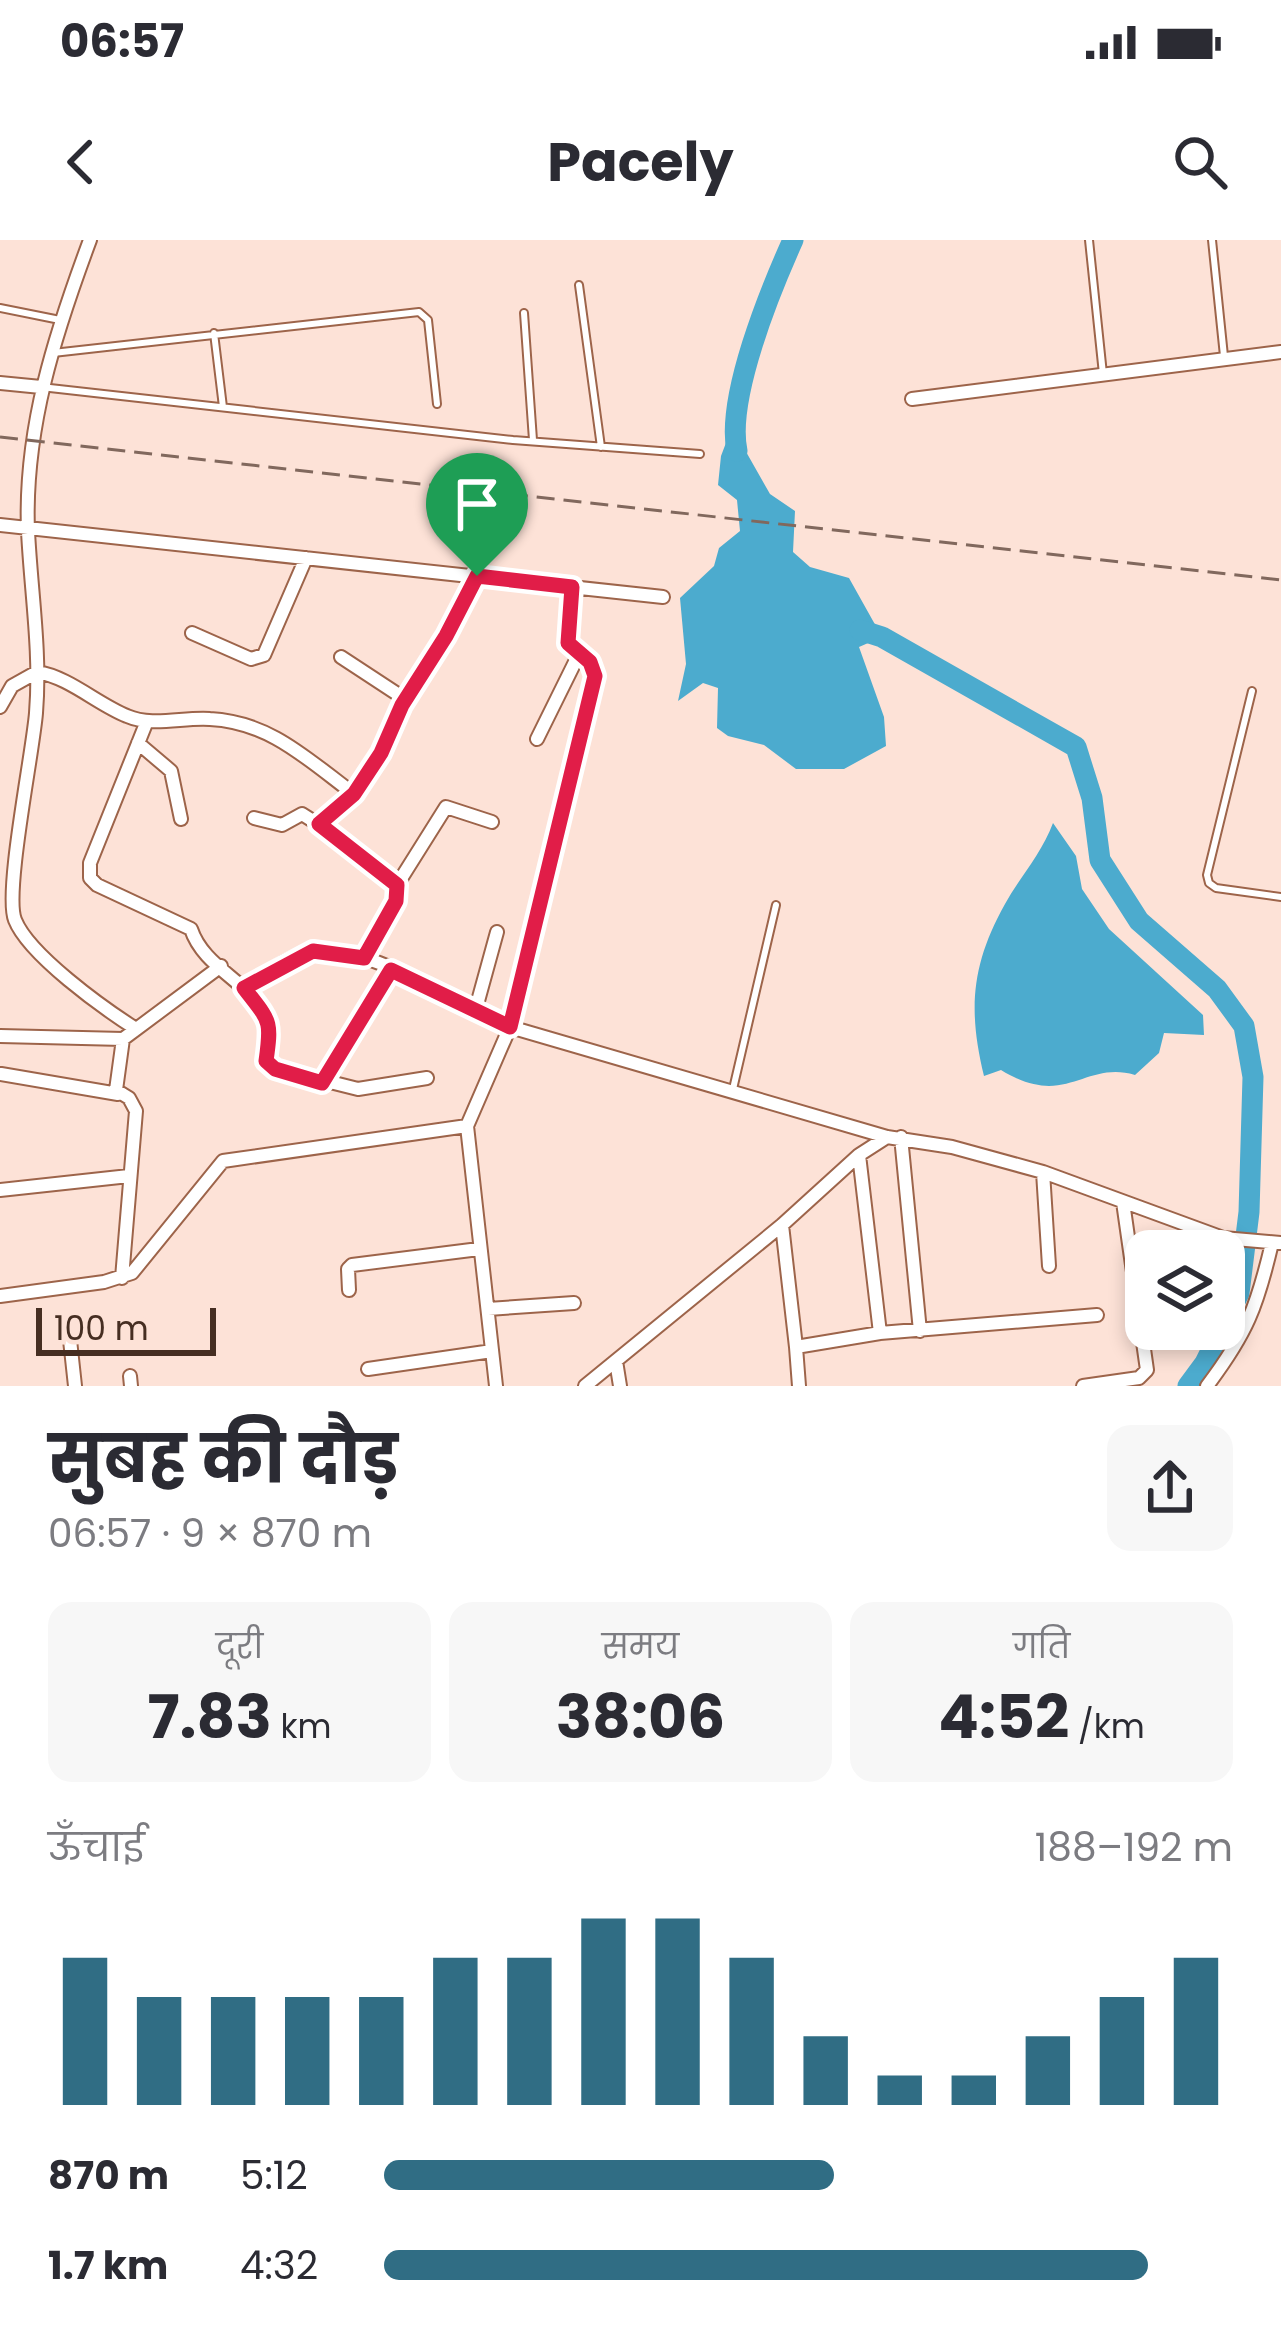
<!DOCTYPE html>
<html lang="hi">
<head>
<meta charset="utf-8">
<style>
  :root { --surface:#fff; --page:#f7f7f7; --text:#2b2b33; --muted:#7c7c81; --accent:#306d84 }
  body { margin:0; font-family:Poppins,"Noto Sans Devanagari",sans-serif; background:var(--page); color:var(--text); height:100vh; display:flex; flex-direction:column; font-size:45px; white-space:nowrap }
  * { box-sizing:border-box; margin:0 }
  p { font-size:39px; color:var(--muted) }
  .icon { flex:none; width:66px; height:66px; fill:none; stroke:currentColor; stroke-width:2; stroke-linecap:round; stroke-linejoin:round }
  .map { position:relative; height:1146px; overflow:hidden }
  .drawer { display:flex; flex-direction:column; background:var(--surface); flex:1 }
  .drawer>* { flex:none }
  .fabs { position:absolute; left:1125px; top:990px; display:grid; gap:24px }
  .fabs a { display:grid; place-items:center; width:120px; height:120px; border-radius:24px; background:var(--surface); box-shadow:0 6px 18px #0003; font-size:60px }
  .scale { position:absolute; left:36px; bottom:30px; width:180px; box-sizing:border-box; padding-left:12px; border:6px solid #462e22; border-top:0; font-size:33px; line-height:42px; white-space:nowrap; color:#462e22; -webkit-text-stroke:9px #fde2d7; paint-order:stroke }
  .pin { position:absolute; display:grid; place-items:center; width:102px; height:102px; color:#fff; margin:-123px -51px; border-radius:50% 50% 50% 0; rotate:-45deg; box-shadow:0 0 12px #0007 }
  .pin .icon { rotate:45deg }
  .round { display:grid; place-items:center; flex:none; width:126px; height:126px; border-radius:24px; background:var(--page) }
  .summary { display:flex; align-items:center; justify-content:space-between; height:204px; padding:0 48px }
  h1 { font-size:66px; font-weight:700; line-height:90px }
  .figures { display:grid; grid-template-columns:repeat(3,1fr); gap:18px; height:204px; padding:12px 48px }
  .figures div { display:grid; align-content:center; border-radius:24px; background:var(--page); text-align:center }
  .figures b { font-size:60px; font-weight:700 }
  .figures small { font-size:33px; font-weight:400 }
  .figures p { font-size:33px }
  .chart { height:336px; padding:24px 48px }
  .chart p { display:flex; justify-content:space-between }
  .chart svg { width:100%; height:216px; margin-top:12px; stroke:var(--accent); stroke-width:6 }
  ul { padding:0 48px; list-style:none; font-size:39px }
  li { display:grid; grid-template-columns:192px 144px 1fr; align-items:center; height:90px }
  li i { height:30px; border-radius:15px; background:var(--accent) }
  .status { display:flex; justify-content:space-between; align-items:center; height:84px; padding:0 60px; background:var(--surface); direction:ltr }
  .status svg { height:33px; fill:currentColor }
  header { display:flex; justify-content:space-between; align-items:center; height:156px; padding:0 48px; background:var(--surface); font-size:54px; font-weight:700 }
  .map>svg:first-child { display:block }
  .water { fill:#4cabce }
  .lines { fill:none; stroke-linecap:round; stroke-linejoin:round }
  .river { stroke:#4cabce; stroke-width:21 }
  .service-casing { stroke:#9d644a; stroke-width:10 }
  .minor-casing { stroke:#9d644a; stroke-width:16 }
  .service { stroke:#fff; stroke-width:6 }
  .minor { stroke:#fff; stroke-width:12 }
  .rail { stroke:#81685d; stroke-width:3; stroke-dasharray:18 9; stroke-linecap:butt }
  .route-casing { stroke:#fff; stroke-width:24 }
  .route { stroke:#e11d48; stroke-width:15 }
</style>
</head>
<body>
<div class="status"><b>06:57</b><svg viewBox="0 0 49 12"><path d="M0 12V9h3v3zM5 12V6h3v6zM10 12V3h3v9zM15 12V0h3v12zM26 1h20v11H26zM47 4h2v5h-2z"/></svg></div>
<header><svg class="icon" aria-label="back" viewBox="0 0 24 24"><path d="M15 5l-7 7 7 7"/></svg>Pacely<svg class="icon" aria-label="search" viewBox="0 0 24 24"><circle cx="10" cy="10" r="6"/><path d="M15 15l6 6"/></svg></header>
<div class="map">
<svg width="1281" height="1146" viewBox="0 0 1281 1146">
  <rect width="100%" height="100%" fill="#fde2d7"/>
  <path class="water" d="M732 187 770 254 795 271 793 312 810 327 849 338 882 397 859 407 884 477 886 506 844 529H796L764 505 728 496 717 488 718 448 703 443 678 461 686 424 680 358 714 326 719 308 740 291 737 260 718 245 721 216Z
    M1053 583 1076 616 1082 649 1109 689 1203 775 1204 795 1164 793 1159 813 1135 835C1084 820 1066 870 1001 830L984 836C968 770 971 725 1005 664 1020 637 1042 613 1053 583Z"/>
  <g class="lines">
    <path class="river" d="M737 211C726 158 770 51 793 0
      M860 390 882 397 1076 507 1092 558 1100 620 1139 681 1217 749 1244 786 1253 837 1249 972 1239 1053 1224 1084
      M1188 1146 1205 1123 1222 1089"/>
    <defs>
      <path id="service" d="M1089 0 1103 134
        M1212 0 1224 116
        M579 45 601 207
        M0 68 60 80
        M524 73 533 200
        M214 93 223 167
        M53 113 419 72 428 80 437 164
        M41 147 513 200 700 214
        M1252 451 1207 635 1209 643 1216 648 1281 657
        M733 849 776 665"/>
      <path id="minor" d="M90 0C55 94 24 189 28 291 31 352 41 412 36 473 33 512 4 653 15 680 29 715 103 768 136 789
        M0 143 41 147
        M912 159 1281 112
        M0 285 663 357
        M572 347 568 403 595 428V436L510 787 887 897 952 907 1043 932 1223 998 1281 1003
        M192 393 251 419 264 415 306 318
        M341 417 405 459
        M0 467 12 446 37 432C69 437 97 464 127 476 152 487 183 477 210 479 270 482 307 519 354 554
        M147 481 90 623V638L97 645 191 689C208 741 285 748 265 818L270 827 358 849 427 838
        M537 499 579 414
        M138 503 171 531 181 579
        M254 578 282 585 302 574 354 607 397 645
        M319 584 354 554 381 513 402 465 477 336
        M364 718 396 661 397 645 446 567 492 582
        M475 772 497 692
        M0 796 123 799
        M1 834 118 854
        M323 843 391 730
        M467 886 496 1146
        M901 897 920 1091
        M859 915 880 1093
        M1043 932 1049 1026
        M0 950 129 936
        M782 985 796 1107
        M122 1038 136 871 129 858 116 850 123 799 221 726
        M349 1050 348 1029 352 1025 479 1009
        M0 1056 104 1042 132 1033 223 921 467 886 510 787C456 765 368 701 310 712 288 716 264 736 245 748
        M488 1069 574 1063
        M70 1100 75 1146
        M616 1121 620 1146
        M368 1129 492 1111
        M130 1136 131 1146
        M585 1146 782 985 859 915 887 897
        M799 1146 796 1107 880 1093 1097 1075
        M1083 1146 1139 1138 1147 1130 1123 962
        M1207 1146C1247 1093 1257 1067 1272 1003"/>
    </defs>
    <use href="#service" class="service-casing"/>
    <use href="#minor" class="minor-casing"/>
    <use href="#service" class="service"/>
    <use href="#minor" class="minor"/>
    <path class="rail" d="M0 197 1281 340"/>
  </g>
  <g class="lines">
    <defs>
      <path id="route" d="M477 336 572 347 568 403 590 422 595 436 510 787 391 730 322 843 275 829 266 821C272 779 270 782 244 748L313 711 364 718 396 661 397 645 319 584 354 554 381 513 402 465 446 396Z"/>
    </defs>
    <use href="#route" class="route-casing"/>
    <use href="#route" class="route"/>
  </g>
</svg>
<div class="fabs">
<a><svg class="icon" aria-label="layers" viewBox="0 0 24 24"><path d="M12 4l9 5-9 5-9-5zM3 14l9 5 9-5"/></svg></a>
</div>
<div class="scale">100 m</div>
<div class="pin" style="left:477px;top:336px;background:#1e9e55"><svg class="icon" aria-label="arrive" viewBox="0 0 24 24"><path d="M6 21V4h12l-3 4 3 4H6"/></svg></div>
</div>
<section class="drawer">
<div class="summary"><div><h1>सुबह की दौड़</h1><p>06:57 · 9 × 870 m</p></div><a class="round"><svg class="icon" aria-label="share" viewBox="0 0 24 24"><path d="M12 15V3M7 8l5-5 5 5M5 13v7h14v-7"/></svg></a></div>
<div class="figures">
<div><p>दूरी</p><b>7.83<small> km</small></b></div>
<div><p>समय</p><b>38:06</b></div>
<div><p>गति</p><b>4:52<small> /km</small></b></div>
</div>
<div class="chart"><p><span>ऊँचाई</span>188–192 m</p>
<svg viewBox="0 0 160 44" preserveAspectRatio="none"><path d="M5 44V14M15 44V22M25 44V22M35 44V22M45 44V22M55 44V14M65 44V14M75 44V6M85 44V6M95 44V14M105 44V30M115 44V38M125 44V38M135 44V30M145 44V22M155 44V14"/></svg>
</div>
<ul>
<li><b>870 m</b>5:12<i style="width:53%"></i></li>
<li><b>1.7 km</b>4:32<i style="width:90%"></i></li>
</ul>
</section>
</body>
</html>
